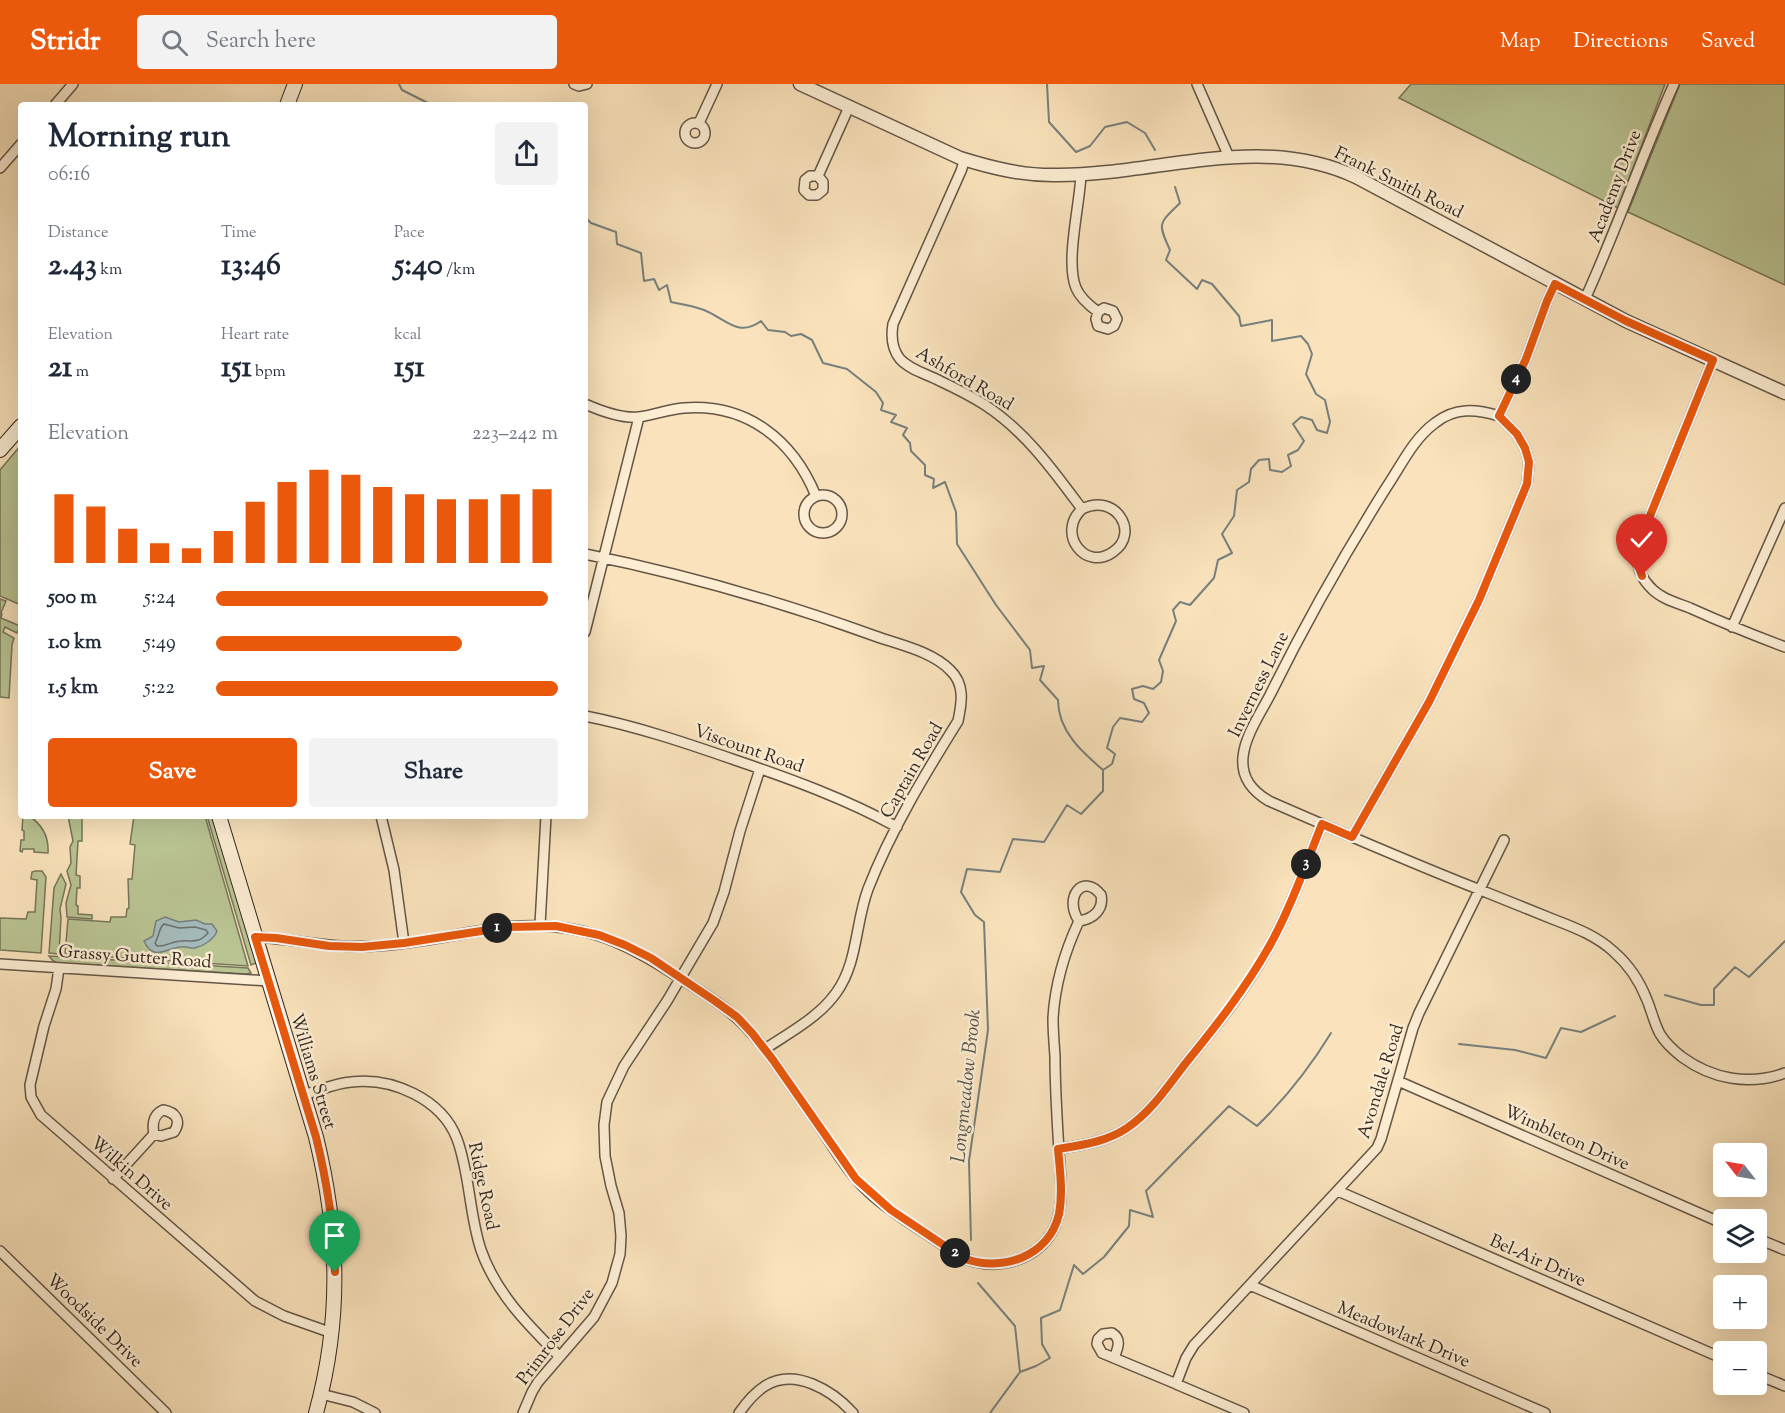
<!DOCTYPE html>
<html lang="en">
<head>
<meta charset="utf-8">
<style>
  :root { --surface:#fff; --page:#f2f2f3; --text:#1f2937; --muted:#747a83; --accent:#ea580c }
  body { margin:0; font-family:"Sorts Mill Goudy",serif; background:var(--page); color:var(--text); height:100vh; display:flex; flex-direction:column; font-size:22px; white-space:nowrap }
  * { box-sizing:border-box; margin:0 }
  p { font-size:20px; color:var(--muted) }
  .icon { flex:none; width:33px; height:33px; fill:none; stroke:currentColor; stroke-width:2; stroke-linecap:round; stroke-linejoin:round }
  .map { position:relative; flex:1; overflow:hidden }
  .panel { position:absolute; left:18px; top:18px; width:570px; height:717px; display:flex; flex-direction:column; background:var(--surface); border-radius:6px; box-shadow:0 6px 24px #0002 }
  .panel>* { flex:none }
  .needle { width:39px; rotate:301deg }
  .tools { position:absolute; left:1713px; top:1059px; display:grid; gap:12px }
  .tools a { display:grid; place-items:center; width:54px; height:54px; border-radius:6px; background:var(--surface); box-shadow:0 6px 24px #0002; font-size:30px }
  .pin { position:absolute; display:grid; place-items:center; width:51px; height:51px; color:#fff; margin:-62px -26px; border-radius:50% 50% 50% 0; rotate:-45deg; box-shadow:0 0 6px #0007 }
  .pin .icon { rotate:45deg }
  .km { position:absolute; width:30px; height:30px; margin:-15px; border-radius:50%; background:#222; color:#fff; font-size:16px; line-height:30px; text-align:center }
  .round { display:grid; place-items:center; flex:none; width:63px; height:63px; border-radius:6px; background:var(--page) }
  .summary { display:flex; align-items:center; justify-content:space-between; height:102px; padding:0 30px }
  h1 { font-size:33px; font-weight:800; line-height:45px }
  .metrics { display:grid; grid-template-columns:repeat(3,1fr); gap:9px; height:102px; padding:6px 30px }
  .metrics div { display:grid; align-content:center }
  .metrics b { font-size:30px; font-weight:800 }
  .metrics small { font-size:16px; font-weight:400 }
  .metrics p { font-size:16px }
  .chart { height:168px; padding:12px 30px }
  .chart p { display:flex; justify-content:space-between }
  .chart svg { width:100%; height:108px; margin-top:6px; stroke:var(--accent); stroke-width:6 }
  .cta { display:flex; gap:12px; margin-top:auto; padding:12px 30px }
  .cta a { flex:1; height:69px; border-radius:6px; background:var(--accent); color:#fff; font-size:24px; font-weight:800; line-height:69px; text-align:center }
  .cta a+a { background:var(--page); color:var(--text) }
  ul { padding:0 30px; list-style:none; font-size:20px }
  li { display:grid; grid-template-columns:96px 72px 1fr; align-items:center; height:45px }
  li i { height:15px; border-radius:8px; background:var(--accent) }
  header { display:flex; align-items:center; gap:36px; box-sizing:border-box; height:84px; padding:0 30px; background:var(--accent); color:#fff }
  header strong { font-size:28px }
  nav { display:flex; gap:33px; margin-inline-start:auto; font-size:21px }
  .search { width:420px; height:54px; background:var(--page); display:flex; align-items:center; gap:15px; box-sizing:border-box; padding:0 21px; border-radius:6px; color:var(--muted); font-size:22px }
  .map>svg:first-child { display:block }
  .green { fill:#bac493; stroke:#76765a; stroke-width:1.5 }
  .water { fill:#a4bbbc; stroke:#76807e; stroke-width:1.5 }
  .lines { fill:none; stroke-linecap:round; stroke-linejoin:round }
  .shore { stroke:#6b716e; stroke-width:1.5 }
  .stream { stroke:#76807e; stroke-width:2 }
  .minor-casing { stroke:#645647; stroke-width:12 }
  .tertiary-casing { stroke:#645647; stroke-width:15 }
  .secondary-casing { stroke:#322720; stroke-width:16 }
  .minor { stroke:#fcedd3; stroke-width:9 }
  .tertiary { stroke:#fcedd3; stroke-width:12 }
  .secondary { stroke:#fcedd3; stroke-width:14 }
  .route-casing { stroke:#fff; stroke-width:12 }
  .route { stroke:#ea580c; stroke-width:8 }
  .labels { text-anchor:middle; stroke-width:5; stroke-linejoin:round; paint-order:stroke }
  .street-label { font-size:18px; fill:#322720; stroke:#fcedd3 }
  .water-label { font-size:20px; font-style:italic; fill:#54534f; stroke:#fcedd3 }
</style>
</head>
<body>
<header>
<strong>Stridr</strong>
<div class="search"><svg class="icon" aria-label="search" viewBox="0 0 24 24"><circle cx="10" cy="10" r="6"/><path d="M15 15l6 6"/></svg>Search here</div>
<nav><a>Map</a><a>Directions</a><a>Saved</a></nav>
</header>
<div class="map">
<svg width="1785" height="1329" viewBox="0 0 1785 1329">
  <rect width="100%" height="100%" fill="#fae3bc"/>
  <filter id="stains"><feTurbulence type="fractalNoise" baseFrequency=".00333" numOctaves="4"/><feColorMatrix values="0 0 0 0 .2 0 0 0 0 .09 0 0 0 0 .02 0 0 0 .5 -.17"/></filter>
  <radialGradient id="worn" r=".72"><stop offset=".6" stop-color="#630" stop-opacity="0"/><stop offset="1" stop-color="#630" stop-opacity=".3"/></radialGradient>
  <path class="green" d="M1411 0H1665L1618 124 1399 14Z
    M1680 0H1785V201L1628 128Z
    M21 361V521L0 512V386Z
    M0 515 6 517 1 529 2 530 1 534 20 542 17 549 5 543 3 548 14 554 12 561 9 614 0 613Z
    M23 732H29C43 741 49 753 48 769L34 768V765H23L22 768 20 767 21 756H24V747L22 746Z
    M68 732H82V757H78L76 791 80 792V804H77L76 821 78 822V830L92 831V835L67 833 66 819 71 801 67 787 71 779 70 763 73 757Z
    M134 732H205L248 882 65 870 68 835 110 838 111 833H126L127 825 129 824 128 795H132L135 761 130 760Z
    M207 732H212L256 878V879L251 881Z
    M35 787H42L46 793 41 869 0 866V834L26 835 28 828H35L37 796 31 795 32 788Z
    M61 790 66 800 60 825 61 834 59 870 49 869 54 804Z
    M49 872 248 884 251 889 246 890 57 879 52 876Z"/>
  <path class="water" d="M165 833 179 838 196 836 205 840H212L217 847C214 855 204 862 195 864 191 865 186 862 181 863 166 864 153 878 144 857L153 852 156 837Z"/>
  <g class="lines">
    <path class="shore" d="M164 840 179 844 195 843 206 846 208 849C198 860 193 856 181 857 172 857 166 863 157 862L155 859C159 853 159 843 164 840Z"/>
    <path class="stream" d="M399 0 402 6 432 21
      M1047 0 1049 38 1076 68 1090 62 1105 43 1127 38 1145 49 1155 66
      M585 133 591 139 616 148 617 160 641 169 644 197 654 195 659 206 667 201 671 218C682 220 694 222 704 226 726 235 738 254 761 237L768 246 785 248 791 252 801 250 812 256 823 279 847 285 876 308 883 319 881 326 896 331 891 338 907 344 903 351 910 359 911 367 925 381V391L934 395 933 404 945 398 956 428 957 460 996 521 1030 566 1032 584 1044 582 1040 596 1058 616C1058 647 1082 668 1103 686
      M1665 911 1701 921H1714V905L1735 883 1749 893 1785 857
      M1459 960 1515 966 1546 974 1561 944 1581 948 1615 932
      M971 1156 969 1077 988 946 984 838 975 831 961 808 967 785 1000 788 1013 755 1044 758 1067 721 1081 730 1103 707V686L1112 680 1115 670 1107 664 1113 643 1120 634 1142 638 1149 629 1144 619 1134 615 1132 605 1143 602 1153 605 1161 598 1163 587 1159 576 1176 537 1173 526 1180 518 1190 521 1214 494 1218 476 1232 469 1222 450 1234 432 1237 406 1249 398 1251 385 1259 376 1269 375 1270 386 1282 388 1291 382 1288 371 1298 366 1304 357 1293 340 1301 333 1312 336 1317 346 1327 349 1330 338 1325 316 1316 310 1306 290 1312 270 1308 260 1301 252 1272 257V236L1241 242 1239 232 1212 200 1202 196 1197 205 1166 176 1170 166C1157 138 1159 140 1180 119L1175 103
      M978 1199 1015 1242 1020 1288 990 1329
      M1020 1288 1036 1282 1050 1274 1042 1260 1041 1234 1060 1226 1074 1181 1083 1190 1104 1173 1129 1142 1130 1126 1153 1133 1146 1107 1229 1022 1257 1042C1287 1013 1309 985 1331 949"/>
    <defs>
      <path id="minor" d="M574 0 579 2 587 0
        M1197 0 1229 73
        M55 21 73 0
        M685 49a10 10 0 1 1 20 0a10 10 0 1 1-20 0Z
        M699 39 717 0
        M965 75 961 87 893 240C891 252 892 265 900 275 910 286 927 290 940 297 955 304 971 312 985 321 1026 348 1053 386 1082 425 1056 449 1085 488 1113 468 1141 449 1115 408 1082 425
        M0 84 21 60
        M1081 90C1080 121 1065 177 1076 204 1080 214 1090 222 1098 228L1104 224 1113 227 1117 235 1114 242 1108 245 1098 242 1096 235 1098 228
        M818 92 823 98V106L817 111H809L804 106 805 96 810 92H818L849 23
        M1555 200 1547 217 1526 275 1499 332C1476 325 1455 323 1435 339 1413 355 1401 382 1386 404 1344 471 1305 540 1270 611 1260 630 1245 652 1243 673 1241 694 1252 707 1269 717 1340 748 1411 779 1483 807 1505 816 1528 825 1550 834 1573 843 1596 851 1614 868 1629 881 1640 898 1647 916 1652 928 1654 939 1660 950 1666 960 1673 966 1682 973 1712 995 1749 1002 1785 989
        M1585 215C1617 145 1642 71 1674 0
        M1713 276 1639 459C1635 477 1638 492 1652 505 1662 515 1677 519 1690 524 1721 538 1753 551 1785 563
        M585 320C601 327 622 335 639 333 654 331 669 325 684 324 747 319 793 356 816 412
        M804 430a19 19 0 1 1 38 0a19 19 0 1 1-38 0Z
        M585 470C684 490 781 518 875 552 900 561 931 567 950 586 965 600 962 618 958 637 925 690 891 746 868 805 855 840 858 879 836 909 819 933 789 949 765 965
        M1732 543 1785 424
        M585 548 639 333
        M585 632C636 642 686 659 735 676 791 695 846 715 897 743
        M381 732 394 786 404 859
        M1352 753 1429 618 1479 516 1527 400 1529 378 1525 364 1517 350 1499 332
        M540 841 546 732
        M255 853C295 855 335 865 375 862 419 860 463 848 507 843 576 836 621 855 678 893 694 903 711 913 726 925 753 946 772 974 791 1002 803 1019 815 1036 827 1054 836 1068 845 1082 856 1095 877 1119 905 1136 931 1153 945 1162 959 1174 975 1178 1003 1185 1037 1174 1052 1148 1066 1124 1060 1093 1059 1067 1057 1035 1055 1004 1055 972 1054 959 1053 947 1053 934 1055 900 1065 867 1079 837 1063 814 1083 788 1101 811 1104 826 1093 835 1079 837
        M0 880 268 897
        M59 884 56 905 44 942 30 1001 31 1013 41 1031 255 1217 284 1232 332 1249
        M1398 997 1724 1140
        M303 1011C319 1007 335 999 351 998 392 993 442 1015 457 1055 470 1090 469 1130 481 1166 496 1209 528 1241 559 1272
        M1058 1065C1083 1061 1106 1058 1127 1044 1151 1028 1168 1002 1185 980 1216 942 1247 904 1270 861 1291 823 1306 780 1322 740
        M113 1095 154 1050 161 1052 174 1048C182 1036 175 1028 163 1026 153 1031 152 1040 154 1050
        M1338 1107 1724 1275
        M1756 1154 1785 1166
        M0 1167 166 1329
        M1250 1201 1545 1329
        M1114 1274C1118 1264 1122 1255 1112 1249L1103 1250 1098 1255 1097 1260 1102 1269 1174 1299 1176 1300 1244 1329
        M1756 1290 1785 1302
        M1176 1300 1186 1274 1194 1261 1377 1064 1381 1055 1413 944 1419 929 1504 756
        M321 1310 353 1318 375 1329
        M523 1329 532 1308 538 1298 594 1233 612 1199 620 1170 621 1152 619 1129 611 1102 605 1072 604 1041 607 1018 624 982 667 917 713 839 724 808 740 747 760 685
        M739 1329C746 1319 754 1309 765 1302 795 1283 833 1307 853 1329"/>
      <path id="tertiary" d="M800 0 960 74C992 84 1024 92 1058 91 1159 91 1259 48 1356 93L1626 237 1785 309"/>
      <path id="secondary" d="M287 21 295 0
        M0 366 21 342
        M219 732 316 1053C339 1147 342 1234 316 1329"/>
    </defs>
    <use href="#minor" class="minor-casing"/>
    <use href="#tertiary" class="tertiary-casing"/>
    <use href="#secondary" class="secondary-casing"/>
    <use href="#minor" class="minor"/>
    <use href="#tertiary" class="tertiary"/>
    <use href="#secondary" class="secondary"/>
  </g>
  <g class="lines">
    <defs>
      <path id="route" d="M335 1188C334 1141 327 1098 316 1053L255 853 276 854 329 862 362 863 404 859 507 843 556 842 599 851 625 861 651 874 715 917 737 933 752 949 773 976 856 1095 891 1126 963 1174C1001 1189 1049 1173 1059 1130 1063 1109 1060 1086 1058 1065 1083 1061 1106 1058 1127 1044 1151 1028 1168 1002 1185 980 1216 942 1246 904 1270 861 1291 823 1306 780 1322 740L1352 753 1429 618 1479 516 1527 400 1529 378 1525 364 1517 350 1499 332 1526 275 1547 217 1555 200 1626 237 1713 276 1639 459 1637 477 1642 492"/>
    </defs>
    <use href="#route" class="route-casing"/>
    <use href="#route" class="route"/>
  </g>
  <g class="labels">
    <g class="street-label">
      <text transform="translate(1399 98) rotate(26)" y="6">Frank Smith Road</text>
      <text transform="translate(1614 102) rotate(-69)" y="6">Academy Drive</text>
      <text transform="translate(965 294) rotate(30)" y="6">Ashford Road</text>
      <text transform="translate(1258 600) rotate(-64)" y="6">Inverness Lane</text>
      <text transform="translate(749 664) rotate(19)" y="6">Viscount Road</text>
      <text transform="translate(911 686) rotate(-60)" y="6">Captain Road</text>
      <text transform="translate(135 872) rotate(4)" y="6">Grassy Gutter Road</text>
      <text transform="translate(314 987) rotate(73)" y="6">Williams Street</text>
      <text transform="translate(1380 997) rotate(-73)" y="6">Avondale Road</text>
      <text transform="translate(1567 1053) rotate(24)" y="6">Wimbleton Drive</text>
      <text transform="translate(132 1089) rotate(41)" y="6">Wilkin Drive</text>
      <text transform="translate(484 1102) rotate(78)" y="6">Ridge Road</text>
      <text transform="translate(1538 1176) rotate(24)" y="6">Bel-Air Drive</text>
      <text transform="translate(95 1236) rotate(44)" y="6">Woodside Drive</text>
      <text transform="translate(1404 1250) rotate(23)" y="6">Meadowlark Drive</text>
      <text transform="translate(555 1252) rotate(-53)" y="6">Primrose Drive</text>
    </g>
    <g class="water-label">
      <text transform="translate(965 1002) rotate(-84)" y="7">Longmeadow Brook</text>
    </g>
  </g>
  <rect width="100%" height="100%" filter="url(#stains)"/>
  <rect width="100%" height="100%" fill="url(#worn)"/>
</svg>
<div class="tools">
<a><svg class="needle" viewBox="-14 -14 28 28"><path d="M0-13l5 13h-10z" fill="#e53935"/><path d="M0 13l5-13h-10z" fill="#747a83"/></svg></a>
<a><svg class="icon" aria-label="layers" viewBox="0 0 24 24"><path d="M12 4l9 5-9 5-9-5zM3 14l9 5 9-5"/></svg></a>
<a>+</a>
<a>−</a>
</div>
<div class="pin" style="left:335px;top:1188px;background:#1e9e55"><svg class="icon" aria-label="arrive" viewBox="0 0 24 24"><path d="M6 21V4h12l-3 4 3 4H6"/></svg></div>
<div class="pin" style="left:1642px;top:492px;background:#d93025"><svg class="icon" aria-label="check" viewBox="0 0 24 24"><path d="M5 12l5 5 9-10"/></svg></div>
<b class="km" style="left:497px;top:844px">1</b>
<b class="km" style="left:955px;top:1169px">2</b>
<b class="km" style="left:1306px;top:780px">3</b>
<b class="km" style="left:1516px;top:295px">4</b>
<section class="panel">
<div class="summary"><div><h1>Morning run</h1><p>06:16</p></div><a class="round"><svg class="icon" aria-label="share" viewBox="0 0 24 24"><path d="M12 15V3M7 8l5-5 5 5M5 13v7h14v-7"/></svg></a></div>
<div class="metrics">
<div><p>Distance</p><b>2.43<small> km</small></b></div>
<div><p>Time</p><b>13:46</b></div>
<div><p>Pace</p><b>5:40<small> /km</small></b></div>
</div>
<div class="metrics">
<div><p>Elevation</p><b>21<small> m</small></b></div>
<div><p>Heart rate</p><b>151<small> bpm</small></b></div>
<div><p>kcal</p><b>151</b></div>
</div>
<div class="chart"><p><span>Elevation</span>223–242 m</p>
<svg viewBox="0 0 160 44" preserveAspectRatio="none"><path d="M5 44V16M15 44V21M25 44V30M35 44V36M45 44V38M55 44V31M65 44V19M75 44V11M85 44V6M95 44V8M105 44V13M115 44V16M125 44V18M135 44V18M145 44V16M155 44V14"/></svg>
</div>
<ul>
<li><b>500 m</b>5:24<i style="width:97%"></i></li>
<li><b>1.0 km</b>5:49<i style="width:72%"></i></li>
<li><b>1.5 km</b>5:22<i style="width:100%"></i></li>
</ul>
<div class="cta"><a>Save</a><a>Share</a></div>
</section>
</div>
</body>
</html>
